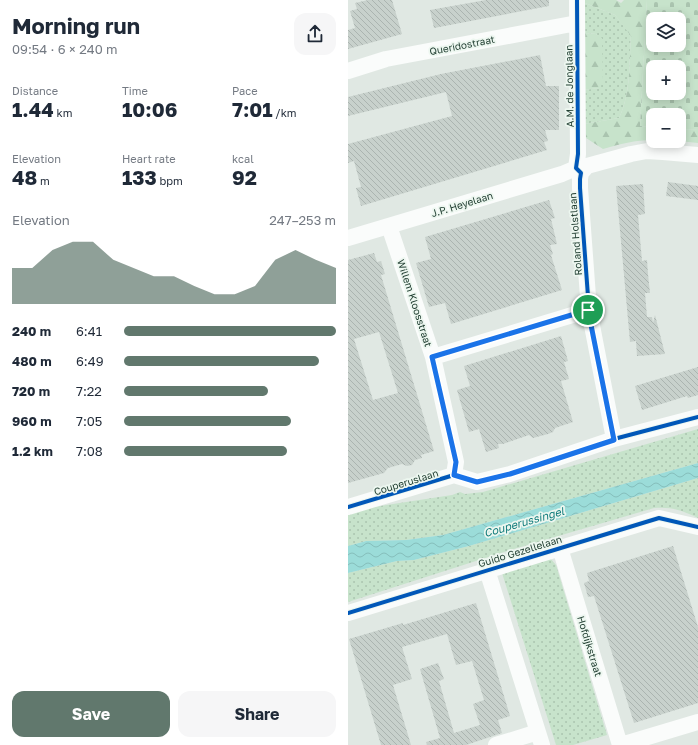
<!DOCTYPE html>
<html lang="en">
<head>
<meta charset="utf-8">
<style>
  :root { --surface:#fff; --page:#f6f6f7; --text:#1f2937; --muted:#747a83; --accent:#61786d }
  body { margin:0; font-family:"Golos Text",sans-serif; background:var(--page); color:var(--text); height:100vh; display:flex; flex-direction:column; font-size:15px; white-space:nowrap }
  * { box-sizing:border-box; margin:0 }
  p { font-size:13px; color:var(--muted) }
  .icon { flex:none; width:22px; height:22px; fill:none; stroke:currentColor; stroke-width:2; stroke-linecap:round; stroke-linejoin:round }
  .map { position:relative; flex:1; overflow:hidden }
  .details { display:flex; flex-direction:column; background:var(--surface); width:348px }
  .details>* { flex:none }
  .tools { position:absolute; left:298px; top:12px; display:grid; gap:8px }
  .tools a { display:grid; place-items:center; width:40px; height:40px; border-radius:8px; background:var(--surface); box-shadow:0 2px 10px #0003; font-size:20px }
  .pin { position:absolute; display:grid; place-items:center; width:34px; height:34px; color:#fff; margin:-17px; border:2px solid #fff; border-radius:50%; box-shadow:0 1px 4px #0007 }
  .round { display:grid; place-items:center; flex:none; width:42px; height:42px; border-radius:12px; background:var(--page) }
  .overview { display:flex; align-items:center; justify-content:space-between; height:68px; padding:0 12px }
  h1 { font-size:22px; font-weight:700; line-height:30px }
  .figures { display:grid; grid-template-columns:repeat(3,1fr); gap:6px; height:68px; padding:4px 12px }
  .figures div { display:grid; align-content:center }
  .figures b { font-size:20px; font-weight:700 }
  .figures small { font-size:11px; font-weight:400 }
  .figures p { font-size:11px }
  .chart { height:112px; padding:8px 12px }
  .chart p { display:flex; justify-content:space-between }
  .chart svg { width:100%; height:72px; margin-top:4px; fill:var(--accent); opacity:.7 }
  .button { display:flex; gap:8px; margin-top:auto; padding:8px 12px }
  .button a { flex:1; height:46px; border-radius:12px; background:var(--accent); color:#fff; font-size:16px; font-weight:700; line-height:46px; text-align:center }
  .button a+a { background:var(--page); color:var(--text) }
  ul { padding:0 12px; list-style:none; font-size:13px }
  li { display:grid; grid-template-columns:64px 48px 1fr; align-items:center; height:30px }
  li i { height:10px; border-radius:5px; background:var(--accent) }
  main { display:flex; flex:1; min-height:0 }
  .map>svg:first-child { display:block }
  .grass { fill:url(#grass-dots) }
  .forest { fill:url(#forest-firs) }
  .cemetery { fill:url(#cemetery-stones); fill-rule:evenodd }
  .water { fill:url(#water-waves) }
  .building { fill:url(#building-back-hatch); fill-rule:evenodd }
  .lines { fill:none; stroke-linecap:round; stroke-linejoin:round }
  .minor { stroke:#fafcfb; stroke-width:16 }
  .cycleway-casing { stroke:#edf7f0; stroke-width:6 }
  .cycleway { stroke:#0057b8; stroke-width:4 }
  .route-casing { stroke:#fff; stroke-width:8 }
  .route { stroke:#1a73e8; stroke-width:5 }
  .labels { text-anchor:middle; stroke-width:3.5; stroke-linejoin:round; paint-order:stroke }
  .street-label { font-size:10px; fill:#1d3b2e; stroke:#edf7f0 }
  .water-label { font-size:11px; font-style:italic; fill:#127c7c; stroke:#edf7f0 }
</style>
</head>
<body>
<main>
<section class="details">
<div class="overview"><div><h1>Morning run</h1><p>09:54 · 6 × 240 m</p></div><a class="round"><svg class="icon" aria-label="share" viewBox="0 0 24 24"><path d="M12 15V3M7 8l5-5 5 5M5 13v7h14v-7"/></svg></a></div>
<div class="figures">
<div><p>Distance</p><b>1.44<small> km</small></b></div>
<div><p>Time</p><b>10:06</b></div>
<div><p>Pace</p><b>7:01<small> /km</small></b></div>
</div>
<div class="figures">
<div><p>Elevation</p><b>48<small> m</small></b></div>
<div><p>Heart rate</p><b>133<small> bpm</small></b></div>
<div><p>kcal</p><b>92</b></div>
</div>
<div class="chart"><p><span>Elevation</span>247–253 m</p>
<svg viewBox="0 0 160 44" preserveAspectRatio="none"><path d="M0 44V22L10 22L20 11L30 6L40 6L50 17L60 22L70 27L80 27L90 33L100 38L110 38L120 33L130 17L140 11L150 17L160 22V44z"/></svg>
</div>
<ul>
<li><b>240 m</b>6:41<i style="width:100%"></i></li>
<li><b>480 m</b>6:49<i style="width:92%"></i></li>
<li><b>720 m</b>7:22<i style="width:68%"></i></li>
<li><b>960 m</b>7:05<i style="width:79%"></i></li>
<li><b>1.2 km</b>7:08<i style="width:77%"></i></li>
</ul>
<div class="button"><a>Save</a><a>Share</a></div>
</section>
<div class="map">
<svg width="350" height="745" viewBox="0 0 350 745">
  <defs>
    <pattern id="grass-dots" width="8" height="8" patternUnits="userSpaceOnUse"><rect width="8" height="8" fill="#c7e3cb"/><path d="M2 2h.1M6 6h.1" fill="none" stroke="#aac4af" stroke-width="1.8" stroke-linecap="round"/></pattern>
    <pattern id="forest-firs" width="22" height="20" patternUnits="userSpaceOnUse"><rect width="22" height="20" fill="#c7e3cb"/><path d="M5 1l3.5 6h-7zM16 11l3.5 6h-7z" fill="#aac4af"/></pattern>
    <pattern id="cemetery-stones" width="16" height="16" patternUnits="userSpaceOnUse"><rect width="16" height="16" fill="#c7e3cb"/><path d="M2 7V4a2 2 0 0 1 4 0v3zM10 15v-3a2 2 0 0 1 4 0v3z" fill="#aac4af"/></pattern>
    <pattern id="water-waves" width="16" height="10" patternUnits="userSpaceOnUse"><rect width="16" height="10" fill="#9bdcd9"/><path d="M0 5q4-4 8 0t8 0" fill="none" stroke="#85bebb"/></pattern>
    <pattern id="building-back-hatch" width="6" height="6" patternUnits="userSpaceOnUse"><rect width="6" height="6" fill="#c8d1cc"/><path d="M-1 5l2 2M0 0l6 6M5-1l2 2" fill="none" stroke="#abb4b0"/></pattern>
  </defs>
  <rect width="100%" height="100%" fill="#e0e8e3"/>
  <path class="grass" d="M237 3 267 15 283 35C281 63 283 94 271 118L236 124V90L251 88 254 39 248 34 237 33Z
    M350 429V463L95 535 58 540 18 541 0 546V514L19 508 104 495 112 492 117 494 135 492Z
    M350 478V518C333 510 325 507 306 508L156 552 0 602V573L49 561 66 560 121 546Z
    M202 558 208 565 259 735 225 745H208L154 573Z"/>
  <path class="forest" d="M237 0H268L273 3 276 0H299L292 126 305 127V140C287 140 272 144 255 149L238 138 236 124 271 118C283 94 281 63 283 36L267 15 237 3Z
    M237 33 248 34 254 38 255 83 251 88 236 90Z
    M331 129 350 130V143L331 141Z"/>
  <path class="cemetery" d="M299 0H350V130L331 129V115H305V127L292 126ZM305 19H331V45H305ZM305 67H331V93H305Z"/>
  <path class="water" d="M350 463V478L121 546 66 560 49 561 0 573V546L18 541 58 540 95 535Z"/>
  <path class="building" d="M20 0H44L54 34 0 49V30L7 28 2 11 9 9 7 3Z
    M138 0H201V6L86 28 82 10Z
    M192 55 198 86H211V130H197L200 141 196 142 199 150 13 206 8 188 13 187 6 161 0 163V144L104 116 98 92 0 116V97L93 74Z
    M320 182 350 186V200L318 196Z
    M295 184 297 214 290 215 294 261 299 260 300 274 302 293H297L299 317H304L305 323 307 315 317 354 289 356 288 341 282 342 268 186Z
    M201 200 207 218 203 219 209 244 202 245 205 254 203 255 214 290 103 324 97 303 81 307 68 263 83 259 77 237Z
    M26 253 29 262 33 261 37 274 33 275 86 451 73 455 74 458 67 460 64 465 59 466 54 464 40 468 36 473 0 483V260ZM31 332 50 393 25 400 6 339Z
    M213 336 220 361 216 362 221 379 213 381 225 422 207 428 205 432 200 434 185 438 181 435 155 444H150L151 448 138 452 131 429 121 432 109 390 122 386 116 366Z
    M350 367V395L340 398 339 396 294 410 287 386Z
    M325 546 350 627V703L286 723 246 596 240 597 236 583 241 581 239 573Z
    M128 603 162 716 150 720 154 733 118 745H79L78 742 92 738 72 669 90 663 96 679 91 681 106 733 132 725 125 704 136 700 124 661 108 665 99 634 54 647 64 679 45 685 63 745H33L1 639 55 623V625Z"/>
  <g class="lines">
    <path class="minor" d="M229 0 230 154 228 168 233 173 232 179V188L241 310 266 439
      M0 71 38 59 229 23
      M233 173 239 166 283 154 299 151 315 152 350 155
      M41 226 85 357 108 462 106 475
      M0 238 214 174 228 168
      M85 357 241 310
      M0 507 106 475 129 482 162 474 266 439 350 417
      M212 548 272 745
      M139 570 194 745
      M0 613 311 518 350 527
      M148 745 190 732
      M273 745 350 722"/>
    <defs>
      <path id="cycleway" d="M229 0 230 154 228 168 233 173 232 179V188L241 310 266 439
        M0 507 106 475 129 482 162 474 266 439 350 417
        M0 613 311 518 350 527"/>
    </defs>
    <use href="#cycleway" class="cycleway-casing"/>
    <use href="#cycleway" class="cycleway"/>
  </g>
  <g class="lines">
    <defs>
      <path id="route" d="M240 310 266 440 162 474 129 482 106 475 108 462 84 357Z"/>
    </defs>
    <use href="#route" class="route-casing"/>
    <use href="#route" class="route"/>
  </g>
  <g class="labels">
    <g class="street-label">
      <text transform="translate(114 45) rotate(-11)" y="4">Queridostraat</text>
      <text transform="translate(221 86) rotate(-91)" y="4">A.M. de Jonglaan</text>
      <text transform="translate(114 204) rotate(-17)" y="4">J.P. Heyelaan</text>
      <text transform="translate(227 234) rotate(-94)" y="4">Roland Holstlaan</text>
      <text transform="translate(67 303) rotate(72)" y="4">Willem Kloosstraat</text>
      <text transform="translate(58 482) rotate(-17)" y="4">Couperuslaan</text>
      <text transform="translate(172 551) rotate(-17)" y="4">Guido Gezellelaan</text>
      <text transform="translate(242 646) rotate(73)" y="4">Hofdijkstraat</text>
    </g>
    <g class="water-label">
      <text transform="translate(176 522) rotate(-16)" y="4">Couperussingel</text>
    </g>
  </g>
</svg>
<div class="tools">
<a><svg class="icon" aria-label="layers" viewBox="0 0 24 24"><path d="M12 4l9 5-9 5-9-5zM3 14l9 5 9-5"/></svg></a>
<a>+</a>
<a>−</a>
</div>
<div class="pin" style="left:240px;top:310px;background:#1e9e55"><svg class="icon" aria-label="arrive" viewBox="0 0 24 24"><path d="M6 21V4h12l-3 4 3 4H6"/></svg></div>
</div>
</main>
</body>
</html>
